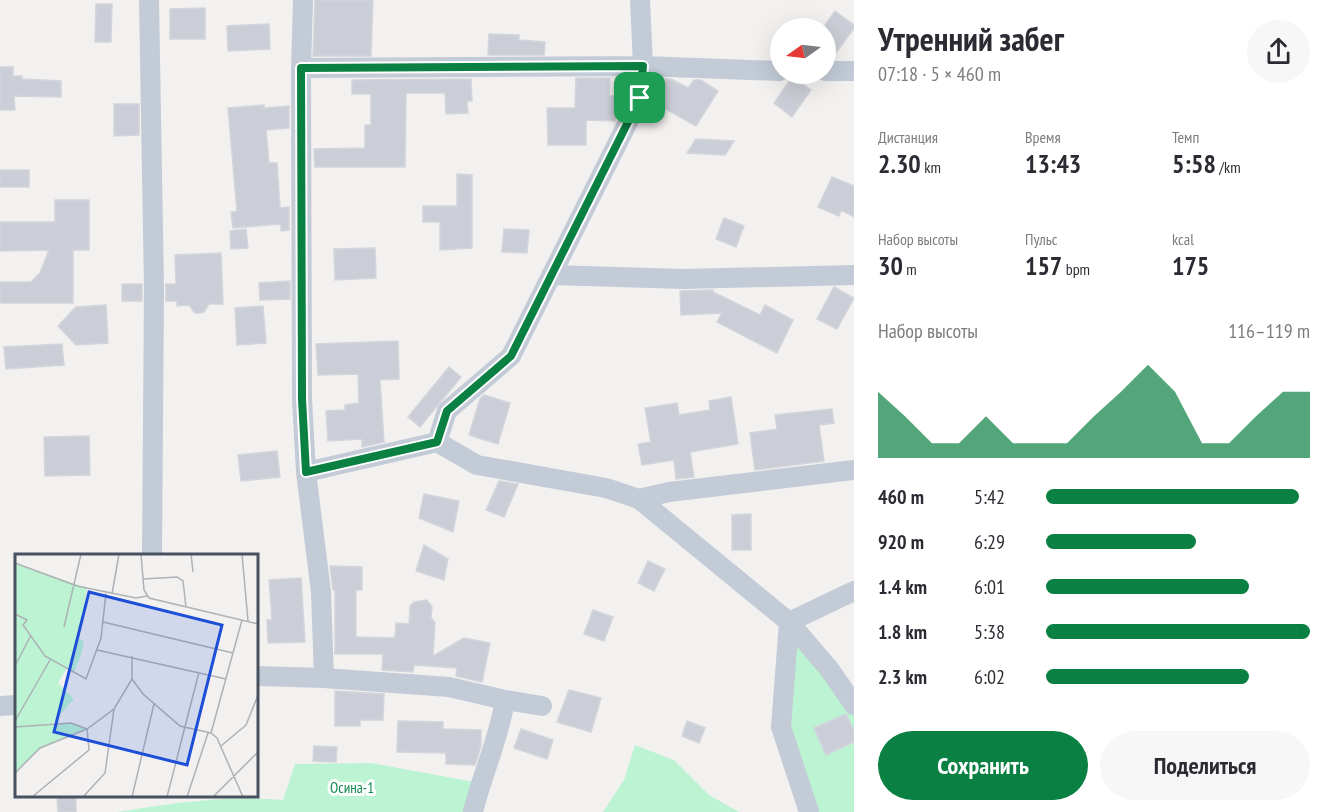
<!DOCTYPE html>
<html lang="ru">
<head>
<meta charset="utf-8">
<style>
  :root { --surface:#fff; --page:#f7f7f7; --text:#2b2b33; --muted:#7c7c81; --accent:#0b8043 }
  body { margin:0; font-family:"PT Sans Narrow",sans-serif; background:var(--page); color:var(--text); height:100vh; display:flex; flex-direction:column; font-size:22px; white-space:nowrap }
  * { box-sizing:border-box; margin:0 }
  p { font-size:20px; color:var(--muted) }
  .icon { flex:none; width:33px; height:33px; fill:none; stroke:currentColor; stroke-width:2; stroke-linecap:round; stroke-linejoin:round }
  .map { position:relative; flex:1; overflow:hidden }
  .sheet { display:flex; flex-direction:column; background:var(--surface); width:480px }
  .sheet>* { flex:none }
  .needle { width:39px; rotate:256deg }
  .buttons { position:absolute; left:770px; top:18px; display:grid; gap:12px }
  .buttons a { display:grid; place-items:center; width:66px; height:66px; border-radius:50%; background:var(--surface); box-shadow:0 6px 24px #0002; font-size:30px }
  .pin { position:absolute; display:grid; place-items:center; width:51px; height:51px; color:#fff; margin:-26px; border-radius:12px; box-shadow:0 3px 9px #0006 }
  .round { display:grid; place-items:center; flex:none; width:63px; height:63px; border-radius:32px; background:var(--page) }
  .headline { display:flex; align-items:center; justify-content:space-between; height:102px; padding:0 24px }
  h1 { font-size:33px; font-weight:700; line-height:45px }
  .figures { display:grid; grid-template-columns:repeat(3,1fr); gap:9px; height:102px; padding:6px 24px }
  .figures div { display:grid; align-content:center }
  .figures b { font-size:26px; font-weight:700 }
  .figures small { font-size:16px; font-weight:400 }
  .figures p { font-size:16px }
  .chart { height:168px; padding:12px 24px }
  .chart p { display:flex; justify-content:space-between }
  .chart svg { width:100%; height:108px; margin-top:6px; fill:var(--accent); opacity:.7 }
  .primary-button { display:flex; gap:12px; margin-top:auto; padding:12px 24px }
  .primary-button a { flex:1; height:69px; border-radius:36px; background:var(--accent); color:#fff; font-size:24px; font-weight:700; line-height:69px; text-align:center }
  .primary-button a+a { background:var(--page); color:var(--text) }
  ul { padding:0 24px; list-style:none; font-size:20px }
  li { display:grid; grid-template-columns:96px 72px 1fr; align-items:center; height:45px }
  li i { height:15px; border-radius:8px; background:var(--accent) }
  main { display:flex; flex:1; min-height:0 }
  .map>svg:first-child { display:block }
  .green { fill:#bbf3d3 }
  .building { fill:#cbced6; stroke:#d3d5dc; stroke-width:1.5 }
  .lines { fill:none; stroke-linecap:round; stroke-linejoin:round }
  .minor { stroke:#c2cbd6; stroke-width:20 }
  .route-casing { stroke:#fff; stroke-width:12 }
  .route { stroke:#0b8043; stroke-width:8 }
  .labels { text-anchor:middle; stroke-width:6; stroke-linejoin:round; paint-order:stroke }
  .park-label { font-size:15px; fill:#0f8851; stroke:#fff }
  .inset-road { fill:none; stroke:#aeb1b6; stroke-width:1.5 }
  .view { fill:#1d4ed8; fill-opacity:0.15; stroke:#1d4ed8; stroke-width:3 }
  .inset-edge { fill:none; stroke:#46525f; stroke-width:3 }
</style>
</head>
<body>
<main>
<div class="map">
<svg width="854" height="812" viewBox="0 0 854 812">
  <rect width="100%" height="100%" fill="#f3f0f0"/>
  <path class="green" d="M789 622 854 705V812H809L781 727Z
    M635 745 674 760 709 795 739 812H603L624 780Z
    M371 763 480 783 473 812H117C172 803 227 795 283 800L295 764Z"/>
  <path class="building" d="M315 0H373L371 56H313Z
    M96 4H112L111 42H95Z
    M205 8V39H170V9Z
    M835 11 854 25V28L836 53 825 45V25Z
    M269 24 270 49 228 51 227 26Z
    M489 34 519 35V40L545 42 544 55H488Z
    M0 67H13V76H22V79L61 81V97L14 96 15 110H0Z
    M792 77 811 90 792 117 774 103Z
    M576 78H610L609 96H616L615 121 586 120V145H548L547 108H575Z
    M471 79 472 101H467L468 113 446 114 445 93H406L405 167H315L314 149 365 148V125H371V94H352V80Z
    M664 79H671L688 88 694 80H701L718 91 696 126 651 101Z
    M114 104H139V135L114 136Z
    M264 105V108L289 106V128L266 130 269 163H277L280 208 289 207V230L281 231V224L233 228 231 212 237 211 228 108Z
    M696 139 734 141 725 155 687 153Z
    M0 170H29V187H0Z
    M457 174 472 175V248L440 250V222H423V206H457Z
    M832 177 854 186V217L841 210 839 216 818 207Z
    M55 200H89V250H73V303H0V282H31L40 273 49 250 0 251V222H55Z
    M724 218 744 226 736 247 716 239Z
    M246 229 248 248 231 249 230 231Z
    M504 229 529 230 527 253 502 252Z
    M375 248 376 278 335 280 334 249Z
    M221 253 223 304H209L204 312 200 313H195L189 305 177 306V301H166V284H176L175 255Z
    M290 281V299L260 300 259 283Z
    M122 284H142V301H122Z
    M834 287 854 298 837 329 817 319Z
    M713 290V292L760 315 765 305 793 320 777 353 717 322 722 313 681 315 680 291Z
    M106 305 108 343 76 345 58 326 76 307Z
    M263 306 266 343 237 345 235 308Z
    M398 341 399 379 380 380 384 442 362 447V439L328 441 326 411 345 410V405L359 403 358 374 318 375 316 344Z
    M62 344 64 365 6 369 4 347Z
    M449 367 461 377 420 427 408 417Z
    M484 395 510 403 498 444 469 435 480 399Z
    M731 397 738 444 690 452 694 477 676 479 674 460 642 465 638 444 651 442 645 408 677 403 679 415 710 410 709 401Z
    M832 409 834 423 819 425 824 461 755 470 750 433 777 429 775 415Z
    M89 436 90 475 45 476 44 437Z
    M277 451 280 477 241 481 238 455Z
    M499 481 518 484 504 517 486 510Z
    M424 494 459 501 453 532 419 518Z
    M751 514V550H732V515Z
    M424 545 448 559 444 580 416 571Z
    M648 561 665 569 654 591 638 583Z
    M330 566 362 567V590H356V637L395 638 396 623 409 624 410 606 414 602 427 600 432 607 431 618 435 622 433 656 464 638 490 643 482 682 456 676 457 668 414 665 413 672 382 670 383 654H335V590H333Z
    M301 578 305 642 268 643 267 620H272L269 580Z
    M593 610 613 617 604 641 584 634Z
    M569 690 601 698 591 732 557 722Z
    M335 691 384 694 383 720H360V726H335Z
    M846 714 854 731V742L826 755 814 728Z
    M398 721 443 722V729L481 730V746L475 765 446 764V753L397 752Z
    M687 721 705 728 699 743 682 736Z
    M521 729 553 740 547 759 514 748Z
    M314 746 337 747 336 762 313 761Z
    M57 795H76V812H58Z"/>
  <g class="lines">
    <path class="minor" d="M149 0 154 288 152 556
      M303 0 301 68 302 399 306 472 321 592 324 678
      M301 68 643 66 780 71
      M825 71H854
      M551 275 684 279 854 275
      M437 442 447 411 511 356 640 98 643 66 640 0
      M306 472 437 442 477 465 606 488 639 499 789 622 830 670 854 705
      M639 499 669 492 854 470
      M789 622 781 727 809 812
      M789 622 854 591
      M256 676 324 678 449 687 505 700C499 739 482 774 473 812
      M505 700 542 706
      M0 706 16 705"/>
  </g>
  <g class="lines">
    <defs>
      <path id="route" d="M643 66 640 98 511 356 447 411 437 442 306 472 302 399 301 68Z"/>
    </defs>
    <use href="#route" class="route-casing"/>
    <use href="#route" class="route"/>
  </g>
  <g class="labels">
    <g class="park-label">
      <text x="352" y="793">Осина-1</text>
    </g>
  </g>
  <g transform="translate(15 554)">
    <rect width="243" height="243" fill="#f3f0f0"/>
    <path d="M0 9 72 34 64 84 69 88 66 101 59 118 52 114 43 129 59 145 37 170 56 169 72 175 25 194 0 219Z" fill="#bbf3d3"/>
    <path class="inset-road" d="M126 0 129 36 134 44 243 70M176 0 178 18M227 0 233 67M0 9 62 32 121 44 132 42M128 25 162 23 168 27 171 53M97 40 104 0M0 60 12 66 8 71 30 102 71 125 86 84 91 39M88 68 218 99M49 73 66 0M82 96 211 125M0 112 16 81M117 125 128 140 165 172 196 179 202 184 228 243M0 167 35 106M0 173 56 169 72 175M196 179 227 66M206 192 231 171 243 141M0 219 25 194 72 175 99 155 117 125V102M17 243 74 196 72 175M68 243 90 219 99 155M117 243 139 150M152 243 184 118M172 243 193 179M198 243 243 198"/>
    <path class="view" d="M74 38 207 71 172 211 39 178Z"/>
    <rect width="243" height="243" class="inset-edge"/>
  </g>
</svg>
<div class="buttons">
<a><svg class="needle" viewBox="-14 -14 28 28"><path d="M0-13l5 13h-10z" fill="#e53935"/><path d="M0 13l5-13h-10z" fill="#7c7c81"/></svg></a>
</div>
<div class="pin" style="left:640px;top:98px;background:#1e9e55"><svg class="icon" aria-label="arrive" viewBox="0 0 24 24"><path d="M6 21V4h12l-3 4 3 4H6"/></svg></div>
</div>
<section class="sheet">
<div class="headline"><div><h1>Утренний забег</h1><p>07:18 · 5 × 460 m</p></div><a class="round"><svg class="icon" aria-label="share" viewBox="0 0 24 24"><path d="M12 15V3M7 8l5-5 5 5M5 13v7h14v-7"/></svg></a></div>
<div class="figures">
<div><p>Дистанция</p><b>2.30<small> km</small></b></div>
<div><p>Время</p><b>13:43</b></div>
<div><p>Темп</p><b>5:58<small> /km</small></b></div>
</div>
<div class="figures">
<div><p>Набор высоты</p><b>30<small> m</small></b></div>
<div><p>Пульс</p><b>157<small> bpm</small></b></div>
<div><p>kcal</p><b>175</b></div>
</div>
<div class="chart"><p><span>Набор высоты</span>116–119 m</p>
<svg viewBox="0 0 160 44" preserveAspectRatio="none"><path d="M0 44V17L10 27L20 38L30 38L40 27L50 38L60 38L70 38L80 27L90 17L100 6L110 17L120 38L130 38L140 27L150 17L160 17V44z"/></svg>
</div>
<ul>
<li><b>460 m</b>5:42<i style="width:96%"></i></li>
<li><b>920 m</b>6:29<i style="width:57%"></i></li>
<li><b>1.4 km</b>6:01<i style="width:77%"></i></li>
<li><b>1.8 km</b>5:38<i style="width:100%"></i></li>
<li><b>2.3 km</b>6:02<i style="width:77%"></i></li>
</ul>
<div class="primary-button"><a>Сохранить</a><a>Поделиться</a></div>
</section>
</main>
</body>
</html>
